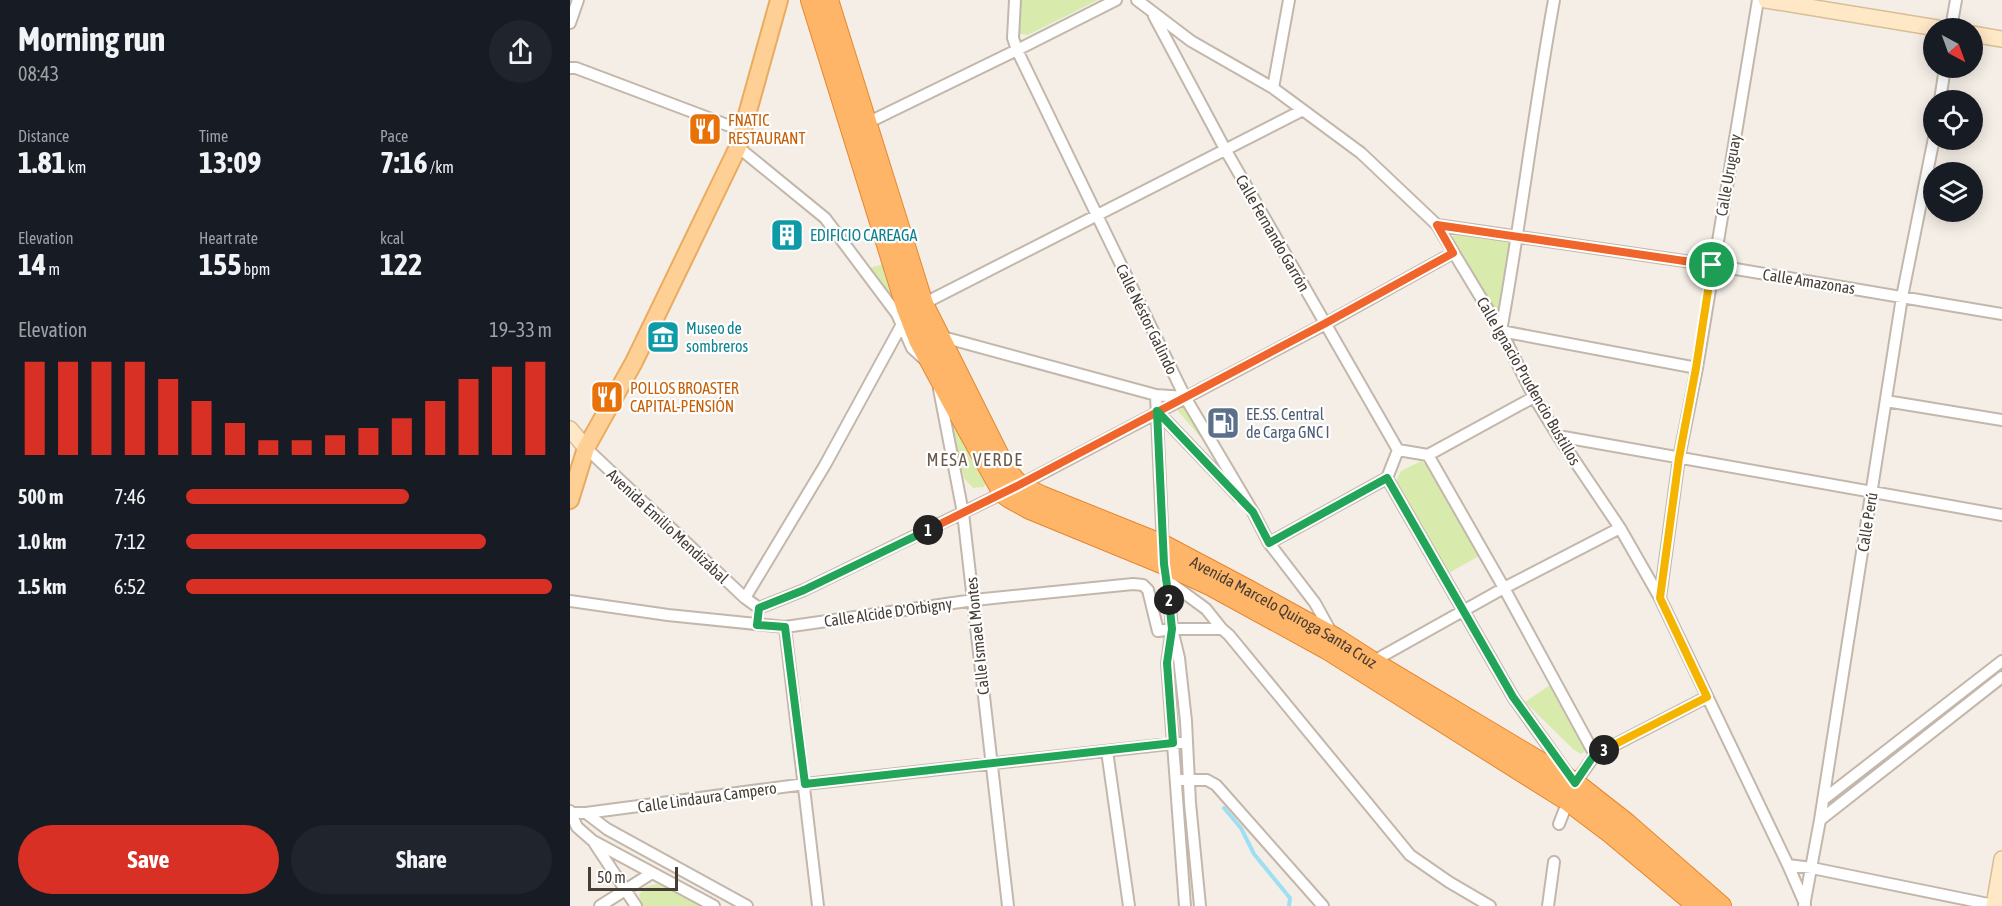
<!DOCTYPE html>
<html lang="en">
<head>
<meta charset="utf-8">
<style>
  :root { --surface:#171b24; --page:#20242c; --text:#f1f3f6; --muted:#9ea1a6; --accent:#d93025 }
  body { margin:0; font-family:"Asap Condensed",sans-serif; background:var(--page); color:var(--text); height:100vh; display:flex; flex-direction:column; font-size:22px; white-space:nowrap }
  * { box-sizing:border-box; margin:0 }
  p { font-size:20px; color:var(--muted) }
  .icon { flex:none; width:33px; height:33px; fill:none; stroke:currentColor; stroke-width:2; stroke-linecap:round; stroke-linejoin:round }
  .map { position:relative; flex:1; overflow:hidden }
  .drawer { display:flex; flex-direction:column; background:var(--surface); width:570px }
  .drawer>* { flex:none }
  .needle { width:39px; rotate:139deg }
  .fabs { position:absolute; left:1353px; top:18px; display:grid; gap:12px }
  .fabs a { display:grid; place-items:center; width:60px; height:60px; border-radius:50%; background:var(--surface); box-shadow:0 3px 15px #0003; font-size:30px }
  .scale { position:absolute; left:18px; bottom:15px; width:90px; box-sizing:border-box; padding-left:6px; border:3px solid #473d35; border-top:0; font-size:16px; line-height:21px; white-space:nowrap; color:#473d35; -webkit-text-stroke:4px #fff; paint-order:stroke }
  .pin { position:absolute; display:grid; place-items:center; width:51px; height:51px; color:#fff; margin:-26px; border:3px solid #fff; border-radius:50%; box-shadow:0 2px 6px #0007 }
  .km { position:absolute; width:30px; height:30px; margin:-15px; border-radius:50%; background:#222; color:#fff; font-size:16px; line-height:30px; text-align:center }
  .round { display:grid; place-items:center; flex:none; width:63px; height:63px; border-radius:32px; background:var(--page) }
  .summary { display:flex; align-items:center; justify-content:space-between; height:102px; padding:0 18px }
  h1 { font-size:33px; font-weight:700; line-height:45px }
  .metrics { display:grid; grid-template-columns:repeat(3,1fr); gap:9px; height:102px; padding:6px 18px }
  .metrics div { display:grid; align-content:center }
  .metrics b { font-size:30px; font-weight:700 }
  .metrics small { font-size:16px; font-weight:400 }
  .metrics p { font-size:16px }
  .chart { height:168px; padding:12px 18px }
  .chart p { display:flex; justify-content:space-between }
  .chart svg { width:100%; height:108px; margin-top:6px; stroke:var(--accent); stroke-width:6 }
  .primary-button { display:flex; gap:12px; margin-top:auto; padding:12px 18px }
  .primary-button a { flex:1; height:69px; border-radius:36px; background:var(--accent); color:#fff; font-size:24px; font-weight:700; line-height:69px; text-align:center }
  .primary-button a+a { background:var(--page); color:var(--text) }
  ul { padding:0 18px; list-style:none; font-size:20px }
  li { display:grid; grid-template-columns:96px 72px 1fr; align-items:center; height:45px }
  li i { height:15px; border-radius:8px; background:var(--accent) }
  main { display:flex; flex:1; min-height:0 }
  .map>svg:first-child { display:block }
  .green { fill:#d8ebad }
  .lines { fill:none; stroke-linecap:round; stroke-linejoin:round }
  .stream { stroke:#9fdff4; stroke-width:4 }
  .street-casing { stroke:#c3b7ab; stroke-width:14 }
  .secondary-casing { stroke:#dabd96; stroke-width:18 }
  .primary-casing { stroke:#eaab5e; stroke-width:20 }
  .highway-casing { stroke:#e6862e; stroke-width:22 }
  .street { stroke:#fff; stroke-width:10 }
  .secondary { stroke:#ffe8c6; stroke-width:15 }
  .primary { stroke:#ffd095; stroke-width:16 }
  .highway { stroke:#ffb567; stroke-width:20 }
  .split-1-casing { stroke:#fff; stroke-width:12 }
  .split-2-casing { stroke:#fff; stroke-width:12 }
  .split-3-casing { stroke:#fff; stroke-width:12 }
  .split-4-casing { stroke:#fff; stroke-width:12 }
  .split-1 { stroke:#f0652b; stroke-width:8 }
  .split-2 { stroke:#22a559; stroke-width:8 }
  .split-3 { stroke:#22a559; stroke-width:8 }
  .split-4 { stroke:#f5b400; stroke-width:8 }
  .labels { text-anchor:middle; stroke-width:4.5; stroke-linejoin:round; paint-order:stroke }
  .food-label { font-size:16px; fill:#c56008; stroke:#fff; text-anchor:start }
  .street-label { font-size:16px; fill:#473d35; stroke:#fff }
  .culture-label { font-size:16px; fill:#0d838f; stroke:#fff; text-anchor:start }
  .service-label { font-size:16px; fill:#4e5e75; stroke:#fff; text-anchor:start }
  .neighbourhood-label { font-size:18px; letter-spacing:1.5px; fill:#6b5a4c; stroke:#fff }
</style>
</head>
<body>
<main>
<section class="drawer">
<div class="summary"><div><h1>Morning run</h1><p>08:43</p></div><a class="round"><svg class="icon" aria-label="share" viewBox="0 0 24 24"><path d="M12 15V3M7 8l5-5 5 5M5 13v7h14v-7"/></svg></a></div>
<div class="metrics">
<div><p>Distance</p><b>1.81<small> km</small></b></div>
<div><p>Time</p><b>13:09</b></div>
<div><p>Pace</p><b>7:16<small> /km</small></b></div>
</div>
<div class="metrics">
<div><p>Elevation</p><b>14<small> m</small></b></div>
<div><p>Heart rate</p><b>155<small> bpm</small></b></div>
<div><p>kcal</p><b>122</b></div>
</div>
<div class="chart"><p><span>Elevation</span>19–33 m</p>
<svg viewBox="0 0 160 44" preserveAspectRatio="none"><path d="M5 44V6M15 44V6M25 44V6M35 44V6M45 44V13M55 44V22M65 44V31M75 44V38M85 44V38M95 44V36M105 44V33M115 44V29M125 44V22M135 44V13M145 44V8M155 44V6"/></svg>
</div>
<ul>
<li><b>500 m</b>7:46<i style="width:61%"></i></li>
<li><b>1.0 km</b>7:12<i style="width:82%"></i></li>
<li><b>1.5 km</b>6:52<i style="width:100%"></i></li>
</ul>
<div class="primary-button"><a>Save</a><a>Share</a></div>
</section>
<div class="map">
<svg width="1432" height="906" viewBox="0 0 1432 906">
  <rect width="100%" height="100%" fill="#f4eee6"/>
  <path class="green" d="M451 0H528L458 35 449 34Z
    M887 232 938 239 941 243 928 313 922 314 882 237Z
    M318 263 336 318 295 269Z
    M373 400 418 479 414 487 403 488 394 478Z
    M619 404 641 449 607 410Z
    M851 461 856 464 909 556 879 573 826 481 831 471Z
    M983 683 1018 748 1011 754 1003 749 955 702Z
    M87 884 131 906H72L69 895 75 887Z"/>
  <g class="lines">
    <path class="stream" d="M654 808 671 828 684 854 720 898 719 906"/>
    <defs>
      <path id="street" d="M445 0 443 38 447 50 615 397 683 512 699 543 745 603 762 634
        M567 0 621 41 703 88 791 153 867 225 931 331 964 397 988 436 1050 528 1090 598 1218 865 1235 904
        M984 0C964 110 951 221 931 331L1127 368
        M584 16 655 149 828 450 817 478 943 697 998 774
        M0 23 8 0
        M1381 28 1386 0
        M0 68H6L173 131
        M703 88 719 0
        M1370 100 1375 68
        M293 125 447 50 546 0
        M168 147 255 218 327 314 342 348 353 358
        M867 225 1142 265 1432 314
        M351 305 733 110
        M369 336 586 395 615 397
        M369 389 393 513 438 906
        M586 395 593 548
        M1316 401 1432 420
        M587 411 669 497
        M988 436 1432 515
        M16 448 175 598 189 608
        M828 450 858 455 934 588 1025 755
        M858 455 964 397
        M450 485 755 324 883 253
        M699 543 817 478
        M594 564 598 581 602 629 609 658 616 721 620 803 630 906
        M598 581 636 609 652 629
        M175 598 255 465 331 326
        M1090 598 1109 458 1127 368 1188 0
        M0 601 98 615 215 627 404 600 563 584 573 585 578 590 588 631 602 629H652L659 635 840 855 879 882 920 906
        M189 608 234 590 435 492
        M215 627 248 906
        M601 635 597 663 615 906
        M800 663 934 588 1050 528
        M537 751 559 906
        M612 780H637L646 785 753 906
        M1254 799 1432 661
        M0 811 7 827 23 841 144 906
        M2 813H16L235 784 617 742
        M16 813 37 829 177 906
        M1250 820 1432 677
        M989 824 1005 783 1025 755 1137 697
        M25 844 66 906
        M1218 865 1242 868 1428 906
        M30 906 82 873
        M978 906 984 862
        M1234 906 1250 820 1332 297 1364 138"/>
      <path id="secondary" d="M1196 0 1367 28
        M1402 34 1432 39
        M0 429 16 448
        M1424 906 1432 859"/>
      <path id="primary" d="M0 500 16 448 64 362 168 147 209 0"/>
      <g id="highway">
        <path d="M241 0 337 309 349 340 383 403 433 493 440 498 460 509 594 564 642 586 757 649 997 800 1042 834 1128 906"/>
        <path id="s1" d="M258 0 353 304 436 470 449 485 471 496 593 545 678 590 765 638 801 661 1005 783 1056 823 1151 906"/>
      </g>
    </defs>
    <use href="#street" class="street-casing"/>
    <use href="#secondary" class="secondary-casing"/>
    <use href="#primary" class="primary-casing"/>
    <use href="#highway" class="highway-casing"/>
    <use href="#street" class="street"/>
    <use href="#secondary" class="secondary"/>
    <use href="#primary" class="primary"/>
    <use href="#highway" class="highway"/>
  </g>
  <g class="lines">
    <defs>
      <path id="split-1" d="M358 530 449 485 754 324 883 253 867 225 1142 265"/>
      <path id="split-2" d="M358 530 234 590 189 608 187 625 215 627 235 784 603 743 597 663 602 629 599 600"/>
      <path id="split-3" d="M599 600 594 564 587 411 683 512 699 543 817 478 943 697 1005 783 1024 755 1034 750"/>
      <path id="split-4" d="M1034 750 1137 697 1090 598 1109 458 1126 368 1142 265"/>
    </defs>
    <use href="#split-1" class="split-1-casing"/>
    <use href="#split-2" class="split-2-casing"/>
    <use href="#split-3" class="split-3-casing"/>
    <use href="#split-4" class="split-4-casing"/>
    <use href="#split-1" class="split-1"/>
    <use href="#split-2" class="split-2"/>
    <use href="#split-3" class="split-3"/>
    <use href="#split-4" class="split-4"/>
  </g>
  <defs>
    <symbol id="restaurant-square" viewBox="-11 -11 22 22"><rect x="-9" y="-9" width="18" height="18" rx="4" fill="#e8710a" stroke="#fff"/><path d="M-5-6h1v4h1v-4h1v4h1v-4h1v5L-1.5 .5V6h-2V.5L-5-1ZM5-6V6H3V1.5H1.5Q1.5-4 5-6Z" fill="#fff"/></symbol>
    <symbol id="building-square" viewBox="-11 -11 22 22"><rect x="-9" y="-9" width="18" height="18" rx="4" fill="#0f9aa8" stroke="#fff"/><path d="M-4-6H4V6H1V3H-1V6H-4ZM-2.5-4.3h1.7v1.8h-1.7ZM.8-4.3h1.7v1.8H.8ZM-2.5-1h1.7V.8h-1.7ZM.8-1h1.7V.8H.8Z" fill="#fff"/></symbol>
    <symbol id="museum-square" viewBox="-11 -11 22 22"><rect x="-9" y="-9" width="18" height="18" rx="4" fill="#0f9aa8" stroke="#fff"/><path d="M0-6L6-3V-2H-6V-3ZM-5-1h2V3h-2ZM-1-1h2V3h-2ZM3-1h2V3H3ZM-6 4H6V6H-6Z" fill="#fff"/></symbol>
    <symbol id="fuel-square" viewBox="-11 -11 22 22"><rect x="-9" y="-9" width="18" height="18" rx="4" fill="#5c6f8a" stroke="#fff"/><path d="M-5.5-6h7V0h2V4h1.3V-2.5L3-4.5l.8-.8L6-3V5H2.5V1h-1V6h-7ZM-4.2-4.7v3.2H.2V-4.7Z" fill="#fff"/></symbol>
  </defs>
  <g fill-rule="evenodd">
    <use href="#restaurant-square" x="116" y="110" width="38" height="38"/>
    <use href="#building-square" x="198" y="216" width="38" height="38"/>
    <use href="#museum-square" x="74" y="318" width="38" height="38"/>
    <use href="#restaurant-square" x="18" y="378" width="38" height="38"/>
    <use href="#fuel-square" x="634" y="404" width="38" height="38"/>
  </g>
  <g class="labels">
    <g class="food-label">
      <text x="158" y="126">FNATIC<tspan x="158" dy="18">RESTAURANT</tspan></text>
      <text x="60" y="394">POLLOS BROASTER<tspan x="60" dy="18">CAPITAL-PENSIÓN</tspan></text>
    </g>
    <g class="street-label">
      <text transform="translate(1158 175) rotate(-80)" y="6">Calle Uruguay</text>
      <text transform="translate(703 233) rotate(60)" y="6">Calle Fernando Garrón</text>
      <text transform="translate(1239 281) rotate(9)" y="6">Calle Amazonas</text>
      <text transform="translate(577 319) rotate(64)" y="6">Calle Néstor Galindo</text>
      <text transform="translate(959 381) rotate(60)" y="6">Calle Ignacio Prudencio Bustillos</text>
      <text transform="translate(1297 522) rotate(-81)" y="6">Calle Perú</text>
      <text transform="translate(98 526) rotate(43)" y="6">Avenida Emilio Mendizábal</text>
      <text transform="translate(318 612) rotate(-8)" y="6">Calle Alcide D'Orbigny</text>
      <text dy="6" stroke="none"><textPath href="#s1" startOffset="818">Avenida Marcelo Quiroga Santa Cruz</textPath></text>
      <text transform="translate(407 636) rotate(-96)" y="6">Calle Ismael Montes</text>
      <text transform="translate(137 797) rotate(-8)" y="6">Calle Lindaura Campero</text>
    </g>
    <g class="culture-label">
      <text x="240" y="241">EDIFICIO CAREAGA</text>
      <text x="116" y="334">Museo de<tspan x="116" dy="18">sombreros</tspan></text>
    </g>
    <g class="service-label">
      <text x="676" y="420">EE.SS. Central<tspan x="676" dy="18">de Carga GNC I</tspan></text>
    </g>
    <g class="neighbourhood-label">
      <text x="405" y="466">MESA VERDE</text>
    </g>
  </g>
</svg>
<div class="fabs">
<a><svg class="needle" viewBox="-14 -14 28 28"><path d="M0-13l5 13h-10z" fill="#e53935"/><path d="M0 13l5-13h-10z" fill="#9ea1a6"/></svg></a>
<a><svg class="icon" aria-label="locate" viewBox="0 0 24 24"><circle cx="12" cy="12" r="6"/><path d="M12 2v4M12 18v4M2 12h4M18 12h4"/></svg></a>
<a><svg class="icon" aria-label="layers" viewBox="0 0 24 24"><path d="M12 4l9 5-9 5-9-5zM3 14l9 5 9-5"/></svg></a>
</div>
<div class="scale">50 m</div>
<div class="pin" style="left:1142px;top:265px;background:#1e9e55"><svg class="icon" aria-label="arrive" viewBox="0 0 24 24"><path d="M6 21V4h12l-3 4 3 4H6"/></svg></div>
<b class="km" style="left:358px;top:530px">1</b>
<b class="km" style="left:599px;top:600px">2</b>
<b class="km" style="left:1034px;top:750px">3</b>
</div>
</main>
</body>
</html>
